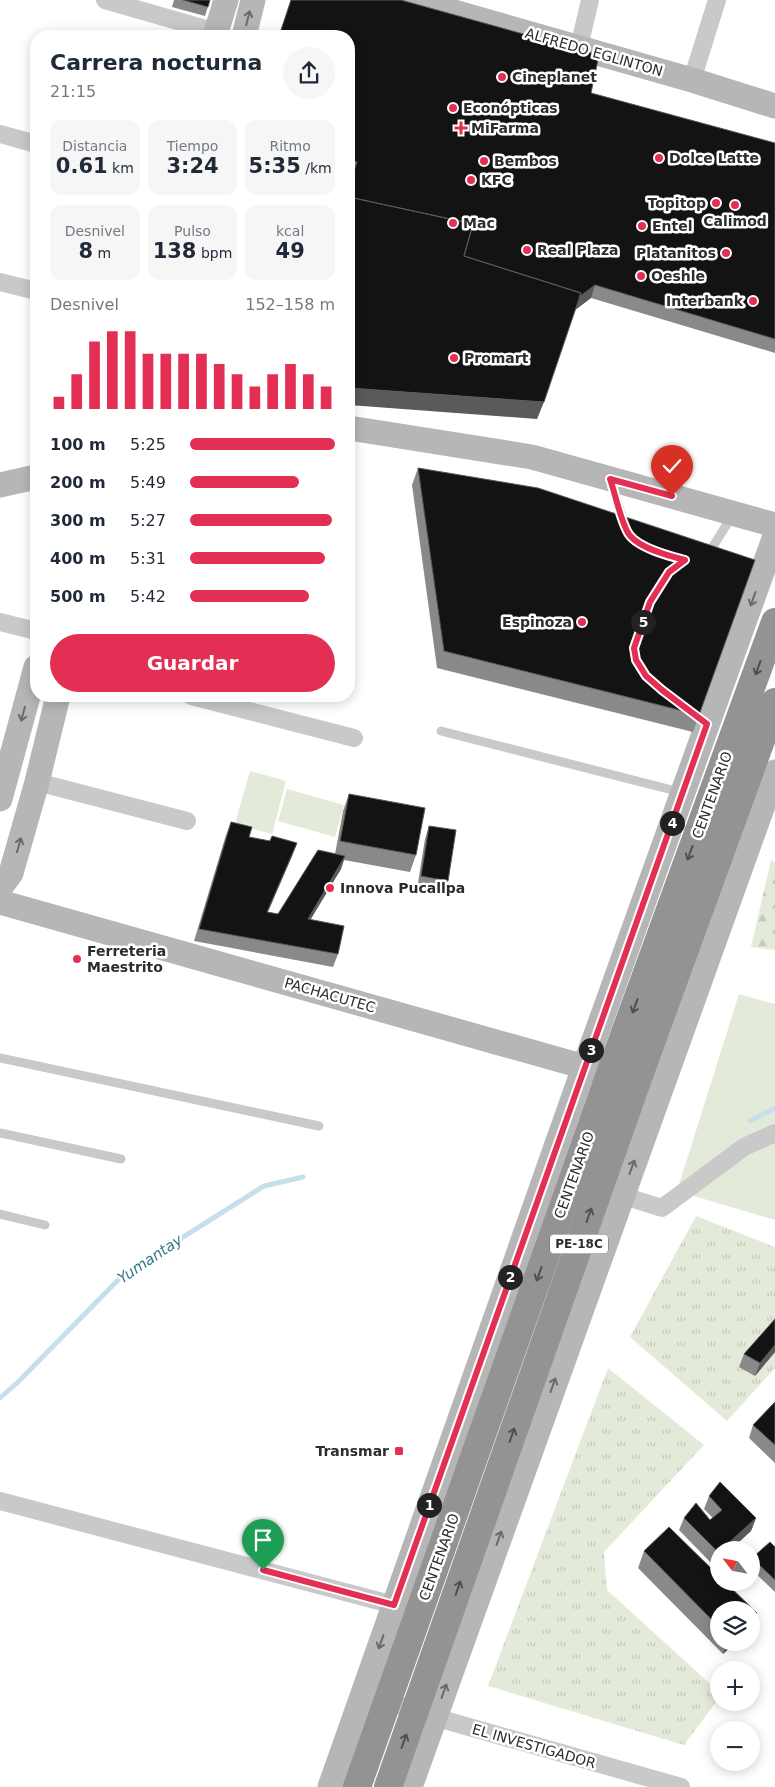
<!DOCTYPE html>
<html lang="es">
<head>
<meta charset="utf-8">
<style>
  :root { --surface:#fff; --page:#f6f6f7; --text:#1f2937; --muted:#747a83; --accent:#e22f53 }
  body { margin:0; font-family:"DejaVu Sans",sans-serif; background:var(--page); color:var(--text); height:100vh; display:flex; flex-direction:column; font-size:19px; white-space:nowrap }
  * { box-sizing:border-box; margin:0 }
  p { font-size:16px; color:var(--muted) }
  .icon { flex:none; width:28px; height:28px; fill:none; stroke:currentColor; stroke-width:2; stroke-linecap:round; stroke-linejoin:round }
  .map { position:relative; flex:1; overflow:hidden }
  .side { position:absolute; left:30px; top:30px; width:325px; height:672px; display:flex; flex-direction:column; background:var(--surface); border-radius:20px; box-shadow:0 2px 12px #0003 }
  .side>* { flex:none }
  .needle { width:32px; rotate:302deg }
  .tools { position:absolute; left:710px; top:1541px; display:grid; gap:10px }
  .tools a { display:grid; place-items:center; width:50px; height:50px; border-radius:50%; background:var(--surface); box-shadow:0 2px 12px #0003; font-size:25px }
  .pin { position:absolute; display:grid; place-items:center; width:42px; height:42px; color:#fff; margin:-51px -21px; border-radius:50% 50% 50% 0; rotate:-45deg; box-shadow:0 0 5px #0007 }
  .pin .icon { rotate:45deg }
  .km { position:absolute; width:25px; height:25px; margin:-12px; border-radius:50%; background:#222; color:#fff; font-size:14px; line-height:25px; text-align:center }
  .round { display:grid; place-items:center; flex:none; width:52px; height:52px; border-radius:26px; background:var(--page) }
  .head { display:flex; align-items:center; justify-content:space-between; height:85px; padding:0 20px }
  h1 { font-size:22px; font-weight:700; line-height:38px }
  .metrics { display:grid; grid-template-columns:repeat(3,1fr); gap:8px; height:85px; padding:5px 20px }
  .metrics div { display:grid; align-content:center; border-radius:12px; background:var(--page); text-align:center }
  .metrics b { font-size:21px; font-weight:700 }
  .metrics small { font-size:14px; font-weight:400 }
  .metrics p { font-size:14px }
  .chart { height:140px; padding:10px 20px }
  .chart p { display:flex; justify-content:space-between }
  .chart svg { width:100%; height:90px; margin-top:5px; stroke:var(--accent); stroke-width:6 }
  .cta { display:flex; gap:10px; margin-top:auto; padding:10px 20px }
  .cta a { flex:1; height:58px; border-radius:30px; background:var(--accent); color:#fff; font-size:20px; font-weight:700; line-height:58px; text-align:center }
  ul { padding:0 20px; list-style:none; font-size:16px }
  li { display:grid; grid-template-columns:80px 60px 1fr; align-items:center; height:38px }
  li i { height:12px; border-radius:6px; background:var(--accent) }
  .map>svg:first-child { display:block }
  .grass { fill:url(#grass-tufts) }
  .forest { fill:url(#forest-firs) }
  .park { fill:#e4ead9 }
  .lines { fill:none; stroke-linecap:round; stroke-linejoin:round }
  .stream { stroke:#c5e0ea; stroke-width:5 }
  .lane { stroke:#c9c9c9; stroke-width:9 }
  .street { stroke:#c9c9c9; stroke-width:18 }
  .secondary { stroke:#b6b6b6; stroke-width:25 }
  .highway { stroke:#939393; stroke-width:28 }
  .wall { fill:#898989 }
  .shaded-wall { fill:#5a5a5a }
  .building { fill:#131313; stroke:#5a5a5a }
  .oneway { stroke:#6a6a6a }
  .oneway2 { stroke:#505050 }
  .route-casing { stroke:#fff; stroke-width:10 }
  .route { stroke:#e22f53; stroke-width:6 }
  .poi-dot { fill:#e22f53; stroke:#fff; stroke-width:2 }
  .labels { text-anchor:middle; stroke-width:5; stroke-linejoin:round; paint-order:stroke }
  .shield { fill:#fff; stroke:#6b6b6b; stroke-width:1 }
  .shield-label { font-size:12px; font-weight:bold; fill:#2c2c2c }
  .street-label { font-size:14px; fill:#2c2c2c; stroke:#fff }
  .poi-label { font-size:14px; font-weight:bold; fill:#2c2c2c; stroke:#fff; text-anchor:start }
  .water-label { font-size:15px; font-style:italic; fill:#3c788c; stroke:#fff }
</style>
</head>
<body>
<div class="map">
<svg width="775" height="1787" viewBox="0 0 775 1787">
  <defs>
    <pattern id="grass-tufts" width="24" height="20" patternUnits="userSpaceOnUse" patternTransform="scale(1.25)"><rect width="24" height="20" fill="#e4ead9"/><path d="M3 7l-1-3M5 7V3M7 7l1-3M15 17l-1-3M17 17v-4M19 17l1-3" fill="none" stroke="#c4c9ba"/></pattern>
    <pattern id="forest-firs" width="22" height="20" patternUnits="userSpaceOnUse" patternTransform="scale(1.25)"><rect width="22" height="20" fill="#e4ead9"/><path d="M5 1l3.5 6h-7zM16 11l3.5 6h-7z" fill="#c4c9ba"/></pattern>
  </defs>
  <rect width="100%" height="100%" fill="#fff"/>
  <path class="grass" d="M696 1216 775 1247V1368L727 1421 630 1337Z
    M608 1368 704 1445 604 1552 607 1590 719 1692V1698L684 1745 488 1686Z"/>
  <path class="forest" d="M771 860 775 862V950L751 947Z"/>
  <path class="park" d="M250 771 286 781 272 834 235 824Z
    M287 789 344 805 335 837 278 821Z
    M739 994 775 1004V1220L677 1191Z"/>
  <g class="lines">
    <path class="stream" d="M750 1121 775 1108
      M0 1398 18 1382 123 1275 264 1186 303 1177"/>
    <path class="lane" d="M612 484 625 526
      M707 556 732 516
      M441 731 680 792
      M0 1058 319 1126
      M0 1133 121 1159
      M0 1214 45 1225"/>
    <path class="street" d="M105 0 216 32
      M579 47 590 0
      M692 80 717 0
      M0 134 36 144
      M0 282 36 291
      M0 622 36 631
      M191 696 354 738
      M37 782 187 821
      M611 1192 662 1208 744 1147 775 1133
      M0 1501 394 1605
      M388 1701 434 1717 681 1787"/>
    <path class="secondary" d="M412 0 692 80 775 106
      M215 36 226 0
      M244 36 253 0
      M349 428 532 457 775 525
      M0 485 36 477
      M0 799 36 667
      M0 888 11 873 37 782 58 696
      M0 902 599 1071
      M330 1787 580 1079 775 536
      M410 1787 775 772"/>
    <path class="highway" d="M357 1787 610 1074 775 622
      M388 1787 637 1081 775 702"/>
  </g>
  <path class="wall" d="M174 0H210L205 16 172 7Z
    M291 0H401L591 93 775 143V353L591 298 575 310 537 419 352 175 349 174V36H279Z
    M418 468 755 560 693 732 437 668 412 485Z
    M349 794 416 855 410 872 344 860 341 869 310 920 338 954 333 967 194 941 226 835 231 822 249 837 270 841 297 843 292 856 268 912 278 914 335 854 343 811Z
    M429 826 448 881 443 894 417 889 425 839Z
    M775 1319V1352L755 1376 739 1367 744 1354Z
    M775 1402V1463L749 1438 753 1425Z
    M709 1496 756 1518 751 1531 730 1550H719V1560L713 1565 679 1530 684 1518 710 1520 713 1518 704 1509Z
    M775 1547V1592L751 1569V1560L752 1558Z
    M644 1551 719 1610V1642H736L723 1654 638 1568Z"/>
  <path class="shaded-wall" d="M595 285 591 298 575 310 579 297Z
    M349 388 544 402 537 419 349 405Z
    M297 843 292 856 262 925 267 912Z
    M345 856 341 869 303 932 308 919Z
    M775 1345V1352L755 1376 760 1363Z
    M756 1518 751 1531 730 1550H721Z
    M718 1552H719V1560L713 1565Z
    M757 1613 751 1629V1618Z
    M727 1642H736L723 1654Z"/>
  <path class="building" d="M183 0H210L208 7Z
    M291 0H401L599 55 591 93 775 143V339L595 285 579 297 581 293 464 256 473 224 349 197V186L357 162 349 160V36H279Z
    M349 197 473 224 464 256 581 293 544 402 349 388Z
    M418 468 538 488 755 560 699 715 444 651Z
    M349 794 425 808 416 855 340 841Z
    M231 822 252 827 249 837 270 841 272 836 297 843 267 912 278 914 318 850 345 856 308 919 344 926 338 954 199 929Z
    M429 826 456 830 448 881 421 876Z
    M775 1319V1345L760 1363 744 1354Z
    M775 1402V1445L753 1425Z
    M720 1482 756 1518 721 1550H719L718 1552 684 1518 696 1503 710 1520 722 1510 709 1496Z
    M669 1527 719 1576V1582H725L757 1613 751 1618V1610H719V1627L644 1551Z
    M770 1542 775 1547V1580L752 1558Z"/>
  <defs><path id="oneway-shaft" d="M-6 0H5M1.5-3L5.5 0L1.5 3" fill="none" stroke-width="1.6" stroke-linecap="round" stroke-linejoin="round" transform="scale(1.25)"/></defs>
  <g class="oneway">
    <use href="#oneway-shaft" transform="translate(248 18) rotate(-76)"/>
    <use href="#oneway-shaft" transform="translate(753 599) rotate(110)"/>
    <use href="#oneway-shaft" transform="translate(23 714) rotate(105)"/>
    <use href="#oneway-shaft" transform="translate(19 845) rotate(-74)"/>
    <use href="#oneway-shaft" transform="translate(632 1167) rotate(-70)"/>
    <use href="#oneway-shaft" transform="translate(553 1385) rotate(-70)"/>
    <use href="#oneway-shaft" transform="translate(499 1538) rotate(-70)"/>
    <use href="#oneway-shaft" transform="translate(381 1642) rotate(109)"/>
    <use href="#oneway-shaft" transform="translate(444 1691) rotate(-70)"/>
  </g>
  <g class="oneway2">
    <use href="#oneway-shaft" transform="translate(758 668) rotate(110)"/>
    <use href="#oneway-shaft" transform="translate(690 853) rotate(110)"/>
    <use href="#oneway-shaft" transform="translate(635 1006) rotate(110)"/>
    <use href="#oneway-shaft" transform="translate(589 1215) rotate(-71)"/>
    <use href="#oneway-shaft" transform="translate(539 1274) rotate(110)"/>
    <use href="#oneway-shaft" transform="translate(512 1435) rotate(-71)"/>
    <use href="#oneway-shaft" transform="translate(458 1588) rotate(-71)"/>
    <use href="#oneway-shaft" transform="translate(404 1741) rotate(-70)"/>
  </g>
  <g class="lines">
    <defs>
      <path id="route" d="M263 1570 394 1605 707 724 662 690 646 676 636 660 634 648 650 602 669 572 685 560C669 556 634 547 627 531 619 515 616 496 610 479L672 496"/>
    </defs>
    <use href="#route" class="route-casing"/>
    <use href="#route" class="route"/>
  </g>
  <g class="poi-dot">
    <circle cx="502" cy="77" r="5"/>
    <circle cx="453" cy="108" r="5"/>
    <path d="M458.5 120.5h5v5h5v5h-5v5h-5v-5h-5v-5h5z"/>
    <circle cx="659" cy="158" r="5"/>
    <circle cx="484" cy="161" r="5"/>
    <circle cx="471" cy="180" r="5"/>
    <circle cx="716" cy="203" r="5"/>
    <circle cx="735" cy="205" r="5"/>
    <circle cx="453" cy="223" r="5"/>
    <circle cx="642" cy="226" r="5"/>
    <circle cx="527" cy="250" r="5"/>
    <circle cx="726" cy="253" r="5"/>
    <circle cx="641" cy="276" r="5"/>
    <circle cx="753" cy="301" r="5"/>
    <circle cx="454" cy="358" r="5"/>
    <circle cx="582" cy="622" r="5"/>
    <circle cx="330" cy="888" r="5"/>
    <circle cx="77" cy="959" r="5"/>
    <rect x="394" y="1446" width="10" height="10" rx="2.5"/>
  </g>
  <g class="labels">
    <rect class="shield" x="550" y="1234.5" width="58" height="19" rx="4"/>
    <g class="shield-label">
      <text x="579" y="1248">PE-18C</text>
    </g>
    <g class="street-label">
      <text transform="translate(594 52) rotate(16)" y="5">ALFREDO EGLINTON</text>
      <text transform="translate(712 795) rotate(-70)" y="5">CENTENARIO</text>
      <text transform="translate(330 995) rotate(16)" y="5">PACHACUTEC</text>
      <text transform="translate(574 1175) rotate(-70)" y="5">CENTENARIO</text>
      <text transform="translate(439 1557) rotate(-70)" y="5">CENTENARIO</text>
      <text transform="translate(534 1746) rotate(16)" y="5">EL INVESTIGADOR</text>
    </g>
    <g class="poi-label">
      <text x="512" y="82">Cineplanet</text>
      <text x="463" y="113">Econópticas</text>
      <text x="471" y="133">MiFarma</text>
      <text x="669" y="163">Dolce Latte</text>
      <text x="494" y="166">Bembos</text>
      <text x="481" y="185">KFC</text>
      <text x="706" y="208" text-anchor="end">Topitop</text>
      <text x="735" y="226" text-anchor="middle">Calimod</text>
      <text x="463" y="228">Mac</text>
      <text x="652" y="231">Entel</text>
      <text x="537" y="255">Real Plaza</text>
      <text x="716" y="258" text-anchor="end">Platanitos</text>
      <text x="651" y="281">Oeshle</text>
      <text x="743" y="306" text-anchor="end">Interbank</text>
      <text x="464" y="363">Promart</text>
      <text x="572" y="627" text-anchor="end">Espinoza</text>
      <text x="340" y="893">Innova Pucallpa</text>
      <text x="87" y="956">Ferreteria<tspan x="87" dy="16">Maestrito</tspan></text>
      <text x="389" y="1456" text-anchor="end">Transmar</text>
    </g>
    <g class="water-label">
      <text transform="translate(150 1259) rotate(-34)" y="5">Yumantay</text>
    </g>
  </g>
</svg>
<div class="tools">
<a><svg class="needle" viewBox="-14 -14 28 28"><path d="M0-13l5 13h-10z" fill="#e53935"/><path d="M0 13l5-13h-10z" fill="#747a83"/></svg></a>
<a><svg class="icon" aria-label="layers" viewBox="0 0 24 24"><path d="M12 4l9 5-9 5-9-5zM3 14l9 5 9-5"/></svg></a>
<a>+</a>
<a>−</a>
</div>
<div class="pin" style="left:263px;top:1570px;background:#1e9e55"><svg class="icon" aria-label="arrive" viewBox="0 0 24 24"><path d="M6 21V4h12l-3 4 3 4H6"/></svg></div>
<div class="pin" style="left:672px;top:496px;background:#d93025"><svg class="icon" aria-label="check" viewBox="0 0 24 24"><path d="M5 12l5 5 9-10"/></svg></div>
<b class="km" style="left:429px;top:1505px">1</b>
<b class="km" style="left:510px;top:1277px">2</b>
<b class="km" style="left:591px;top:1050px">3</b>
<b class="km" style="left:672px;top:823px">4</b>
<b class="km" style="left:643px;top:622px">5</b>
<section class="side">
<div class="head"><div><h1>Carrera nocturna</h1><p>21:15</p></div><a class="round"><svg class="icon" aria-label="share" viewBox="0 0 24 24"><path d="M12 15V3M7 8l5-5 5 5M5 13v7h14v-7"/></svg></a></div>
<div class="metrics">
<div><p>Distancia</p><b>0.61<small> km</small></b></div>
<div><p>Tiempo</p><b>3:24</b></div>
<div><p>Ritmo</p><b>5:35<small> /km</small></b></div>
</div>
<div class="metrics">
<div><p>Desnivel</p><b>8<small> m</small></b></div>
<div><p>Pulso</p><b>138<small> bpm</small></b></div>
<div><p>kcal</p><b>49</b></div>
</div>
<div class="chart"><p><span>Desnivel</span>152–158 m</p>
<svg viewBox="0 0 160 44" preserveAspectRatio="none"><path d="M5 44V38M15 44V27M25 44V11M35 44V6M45 44V6M55 44V17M65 44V17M75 44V17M85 44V17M95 44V22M105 44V27M115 44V33M125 44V27M135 44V22M145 44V27M155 44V33"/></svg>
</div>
<ul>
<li><b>100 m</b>5:25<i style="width:100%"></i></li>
<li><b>200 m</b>5:49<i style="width:75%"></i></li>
<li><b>300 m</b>5:27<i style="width:98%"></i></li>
<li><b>400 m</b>5:31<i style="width:93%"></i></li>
<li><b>500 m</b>5:42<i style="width:82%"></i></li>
</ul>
<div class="cta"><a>Guardar</a></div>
</section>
</div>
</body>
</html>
